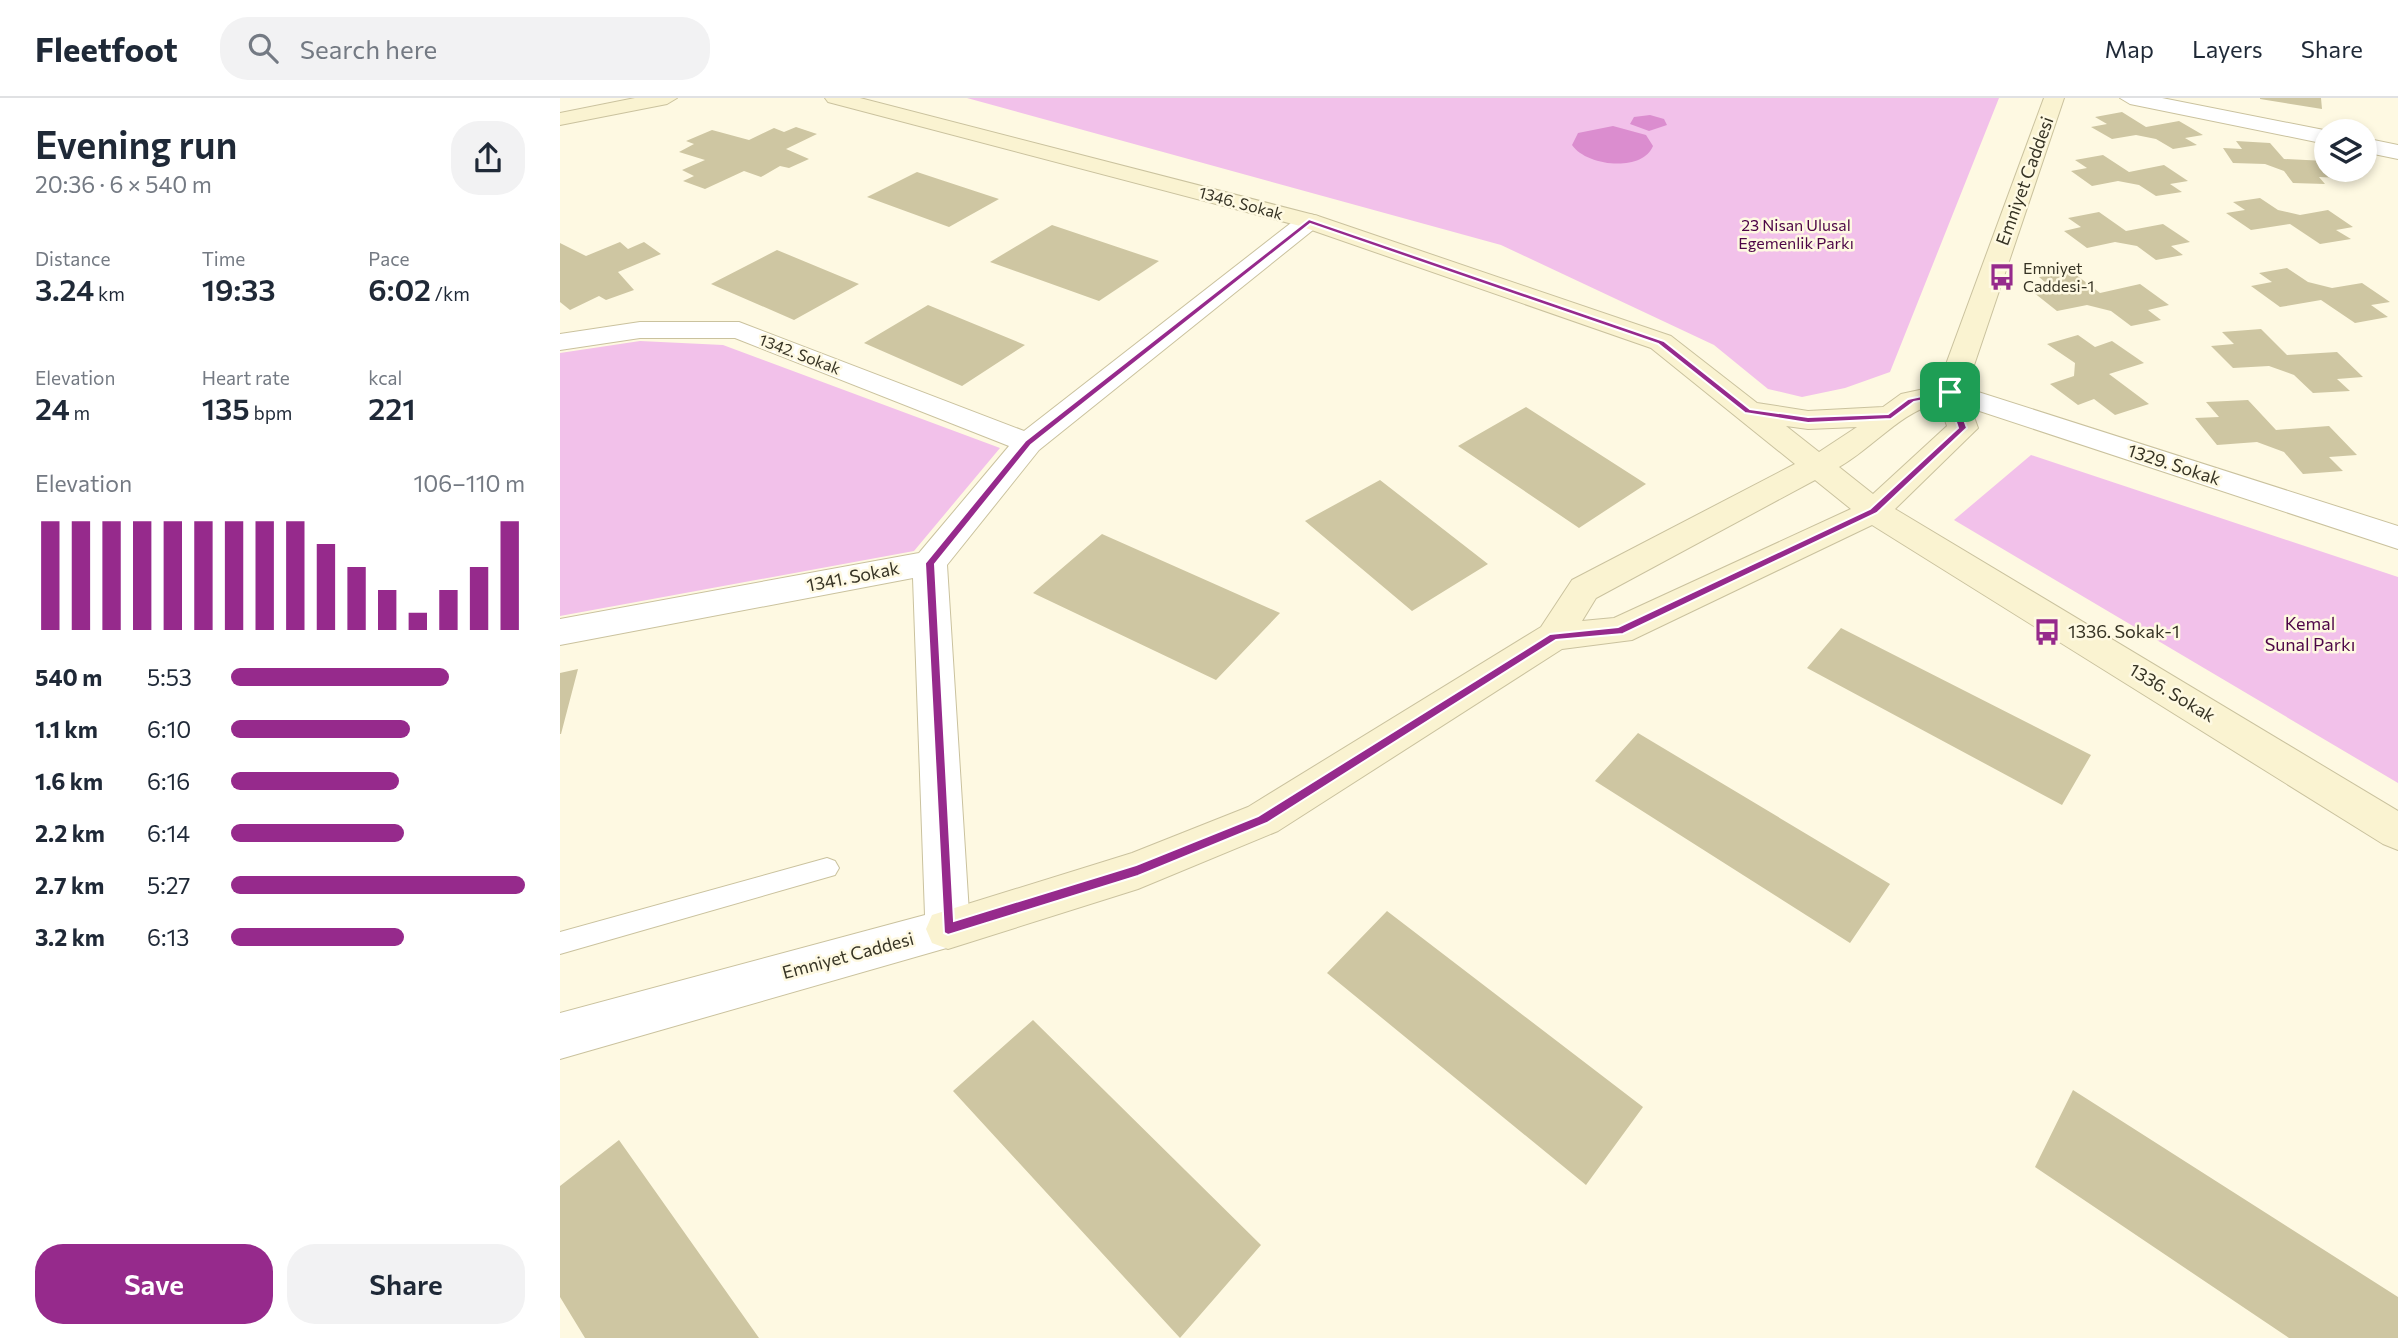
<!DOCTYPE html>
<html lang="en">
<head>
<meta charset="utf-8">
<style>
  :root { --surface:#fff; --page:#f2f2f3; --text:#1f2937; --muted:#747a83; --line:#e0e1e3; --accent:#962a8c }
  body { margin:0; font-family:Commissioner,sans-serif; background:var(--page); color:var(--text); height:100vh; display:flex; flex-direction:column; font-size:26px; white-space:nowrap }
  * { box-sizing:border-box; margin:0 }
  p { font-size:23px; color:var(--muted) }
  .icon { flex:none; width:38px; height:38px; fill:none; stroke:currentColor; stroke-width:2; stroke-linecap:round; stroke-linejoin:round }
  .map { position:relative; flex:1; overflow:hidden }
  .panel { display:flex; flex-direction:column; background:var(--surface); width:560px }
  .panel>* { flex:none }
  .buttons { position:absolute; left:1754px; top:21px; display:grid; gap:14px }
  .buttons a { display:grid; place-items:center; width:63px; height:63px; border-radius:50%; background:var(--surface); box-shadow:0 4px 10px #0003; font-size:35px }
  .pin { position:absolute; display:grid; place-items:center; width:60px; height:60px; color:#fff; margin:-30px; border-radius:14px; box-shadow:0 4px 10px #0006 }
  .round { display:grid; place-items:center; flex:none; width:74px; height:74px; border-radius:28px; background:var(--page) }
  .head { display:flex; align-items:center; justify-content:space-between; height:119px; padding:0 35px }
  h1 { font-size:38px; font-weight:600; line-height:52px }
  .stats { display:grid; grid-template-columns:repeat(3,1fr); gap:10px; height:119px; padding:7px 35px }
  .stats div { display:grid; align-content:center }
  .stats b { font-size:30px; font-weight:600 }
  .stats small { font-size:19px; font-weight:400 }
  .stats p { font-size:19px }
  .chart { height:196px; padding:14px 35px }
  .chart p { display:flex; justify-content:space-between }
  .chart svg { width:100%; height:126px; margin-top:7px; stroke:var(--accent); stroke-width:6 }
  .cta { display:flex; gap:14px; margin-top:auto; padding:14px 35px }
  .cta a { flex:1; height:80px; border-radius:28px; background:var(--accent); color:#fff; font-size:28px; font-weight:600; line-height:80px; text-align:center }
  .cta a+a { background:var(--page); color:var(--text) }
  ul { padding:0 35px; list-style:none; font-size:23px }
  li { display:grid; grid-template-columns:112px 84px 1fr; align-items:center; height:52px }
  li i { height:18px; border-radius:9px; background:var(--accent) }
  header { display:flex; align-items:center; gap:42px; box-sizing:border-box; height:98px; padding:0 35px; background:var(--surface); border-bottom:2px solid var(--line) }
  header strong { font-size:33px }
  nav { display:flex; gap:38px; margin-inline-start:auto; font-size:24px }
  .search { width:490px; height:63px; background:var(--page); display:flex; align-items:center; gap:18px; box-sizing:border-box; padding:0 24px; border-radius:28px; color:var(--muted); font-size:26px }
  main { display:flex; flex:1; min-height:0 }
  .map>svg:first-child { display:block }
  .green { fill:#f2c1ea }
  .water { fill:#db8dcf }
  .building { fill:#cec6a2 }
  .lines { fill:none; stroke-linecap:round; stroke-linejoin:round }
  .lane-casing { stroke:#cac29e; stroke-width:2 }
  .street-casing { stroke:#cac29e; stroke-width:2 }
  .secondary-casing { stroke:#cac29e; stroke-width:2 }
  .lane { fill:#fff; fill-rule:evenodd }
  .street { fill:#fff; fill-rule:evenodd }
  .secondary { fill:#faf3d1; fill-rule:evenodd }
  .route { fill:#962a8c; stroke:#fff; stroke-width:2; fill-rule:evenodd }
  .labels { text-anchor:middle; stroke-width:5; stroke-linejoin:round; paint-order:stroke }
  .far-street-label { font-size:16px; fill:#363324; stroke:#fef9e2 }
  .far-park-label { font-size:16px; fill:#4d0547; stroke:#fef9e2 }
  .far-poi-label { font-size:16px; fill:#363324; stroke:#fef9e2; text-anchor:start }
  .street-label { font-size:18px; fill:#363324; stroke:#fef9e2 }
  .park-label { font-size:18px; fill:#4d0547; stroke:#fef9e2 }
  .poi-label { font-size:18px; fill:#363324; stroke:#fef9e2; text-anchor:start }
</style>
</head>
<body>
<header>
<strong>Fleetfoot</strong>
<div class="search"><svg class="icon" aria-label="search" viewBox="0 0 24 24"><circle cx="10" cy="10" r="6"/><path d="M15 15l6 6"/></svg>Search here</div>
<nav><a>Map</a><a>Layers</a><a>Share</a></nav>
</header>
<main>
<section class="panel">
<div class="head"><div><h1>Evening run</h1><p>20:36 · 6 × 540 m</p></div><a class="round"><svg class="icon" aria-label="share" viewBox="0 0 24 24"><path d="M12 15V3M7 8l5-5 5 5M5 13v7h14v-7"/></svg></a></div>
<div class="stats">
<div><p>Distance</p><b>3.24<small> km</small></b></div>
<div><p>Time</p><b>19:33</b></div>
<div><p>Pace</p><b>6:02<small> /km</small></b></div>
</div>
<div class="stats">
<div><p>Elevation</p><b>24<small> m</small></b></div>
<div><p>Heart rate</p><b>135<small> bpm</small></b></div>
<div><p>kcal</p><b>221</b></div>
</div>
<div class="chart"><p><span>Elevation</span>106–110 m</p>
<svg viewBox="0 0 160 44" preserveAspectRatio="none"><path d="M5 44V6M15 44V6M25 44V6M35 44V6M45 44V6M55 44V6M65 44V6M75 44V6M85 44V6M95 44V14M105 44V22M115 44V30M125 44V38M135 44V30M145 44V22M155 44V6"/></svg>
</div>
<ul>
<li><b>540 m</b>5:53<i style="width:74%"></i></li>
<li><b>1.1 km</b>6:10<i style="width:61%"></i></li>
<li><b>1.6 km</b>6:16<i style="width:57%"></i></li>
<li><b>2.2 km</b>6:14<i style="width:59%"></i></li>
<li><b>2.7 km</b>5:27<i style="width:100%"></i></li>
<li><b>3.2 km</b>6:13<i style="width:59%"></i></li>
</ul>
<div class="cta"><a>Save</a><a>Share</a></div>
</section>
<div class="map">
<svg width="1838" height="1240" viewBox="0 0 1838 1240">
  <rect width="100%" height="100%" fill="#fef9e2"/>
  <path class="green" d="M407 0H1439L1330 274 1285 290 1242 299 1208 291 1154 247 941 147Z
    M80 243 163 247 440 350 354 453 0 518V255Z
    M1471 357 1838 479V685L1394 422Z"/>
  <path class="water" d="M1090 17 1104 21 1107 27 1089 33 1070 26 1074 19Z
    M1053 28 1086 37 1093 48C1082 75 1026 68 1012 47L1018 35Z"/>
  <path class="building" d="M1700 0H1761L1762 11 1700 1Z
    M1562 14 1586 29 1619 23 1643 37 1625 40 1637 47 1613 51 1596 41 1576 37 1552 41 1531 29 1547 26 1535 19Z
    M236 29 257 36 226 51 249 61 229 70 220 68 201 79 184 73 145 91 123 83 134 78 122 72 145 62 119 54 134 46 126 43 152 32 189 42 214 30 224 34Z
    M1676 43 1710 45 1724 61 1766 63V72H1775L1782 80 1759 79 1765 86 1733 85 1724 73 1705 66 1673 65 1663 50 1682 51Z
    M1543 57 1569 74 1604 67 1628 83 1610 86 1622 94 1596 98 1579 87 1558 83 1532 88 1511 73 1527 70 1515 62Z
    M357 74 439 101 389 129 307 99Z
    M1700 100 1718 112 1740 117 1768 112 1793 129 1776 132 1791 141 1760 146 1730 126 1691 132 1666 115 1685 112 1673 104Z
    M1539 114 1566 133 1603 126 1630 144 1611 148 1623 157 1596 162 1577 148 1555 144 1527 150 1504 133 1521 129 1508 120Z
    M492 127 599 163 539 203 430 164Z
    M60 144 68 151 84 144 101 156 58 174 74 192 46 202 39 198 10 212 0 204V145L26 158Z
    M217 152 299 186 234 222 151 186Z
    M1727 170 1748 184 1772 190 1802 185 1830 204 1811 207 1828 219 1795 225 1761 202 1720 209 1691 188 1712 184 1699 175Z
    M1511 173 1540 195 1580 186 1609 207 1588 212 1601 222 1571 228 1551 213 1527 207 1497 213 1473 194 1492 190 1479 179Z
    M368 207 465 247 402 288 304 245Z
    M1701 231 1727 257 1777 254 1803 279 1777 281 1790 293 1753 295 1734 277 1709 268 1673 270 1651 248 1674 246 1662 234Z
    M1518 237 1535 249 1552 243 1584 265 1549 276 1589 306 1555 317 1534 301 1518 307 1490 286 1514 278 1515 265 1487 246Z
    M1688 302 1716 332 1769 328 1797 357 1769 359 1783 373 1743 376 1724 354 1697 344 1657 347 1635 320 1659 319 1646 304Z
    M966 309 1086 386 1019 430 898 348Z
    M820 382 928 466 852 513 745 423Z
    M542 436 720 515 656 582 473 495Z
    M1281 530 1531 657 1502 707 1247 570Z
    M18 571 1 636H0V575Z
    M1078 635 1330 786 1290 845 1035 683Z
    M827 813 1083 1009 1026 1087 767 875Z
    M473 922 701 1147 620 1240 393 993Z
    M1513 992 1838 1199V1240H1729L1475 1069Z
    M59 1042 199 1240H25L0 1199V1088Z"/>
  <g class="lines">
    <defs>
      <path id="lane" d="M267 760 275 763 279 770 275 777 0 856V834Z"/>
      <path id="street" d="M1560 0H1602L1769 33H1766V46L1570 6Z
        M1804 40 1838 47V61L1804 54Z
        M749 116 758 118 761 123 758 128 479 352 387 467 410 831 404 845 0 961V915L365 817 353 480 0 547V521L359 455 449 348 175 240H80L0 252V236L80 224H179L464 333 740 118Z
        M1390 285 1838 428V451L1380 300 1375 294 1380 288Z"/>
      <path id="secondary" d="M75 0H117L107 6 0 27V15Z
        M265 0H300L758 118 1111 238 1197 305 1248 313 1323 309 1341 296 1378 288 1484 0H1504L1405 294 1418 330 1335 411 1838 713V752L1823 746 1312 427 1072 542 1002 551 718 733 578 791 388 851 372 845 366 831 372 817 572 755 688 709 981 529 1012 482 1235 366 1091 250 740 128 268 4ZM1379 305 1387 328 1313 396 1279 369C1313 350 1341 313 1379 305ZM1226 328 1248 331 1297 329 1259 354ZM1255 382 1291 411 1054 520 1022 523 1036 500Z"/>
    </defs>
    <use href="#lane" class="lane-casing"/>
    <use href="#street" class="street-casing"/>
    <use href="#secondary" class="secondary-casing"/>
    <use href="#lane" class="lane"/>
    <use href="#street" class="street"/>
    <use href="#secondary" class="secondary"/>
  </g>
  <path class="route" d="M749 121 1104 243 1190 311 1248 319 1328 316 1348 301 1390 292 1394 294 1407 330 1317 415 1063 536 996 542 707 725 578 778 388 837 384 835 365 465 465 343ZM750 126 1098 246 1185 315 1248 325 1331 321 1354 304 1387 298 1398 330 1310 411 1058 529 990 536 698 718 576 767 394 823 375 466 471 347Z"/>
  <defs>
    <symbol id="bus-bare" viewBox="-9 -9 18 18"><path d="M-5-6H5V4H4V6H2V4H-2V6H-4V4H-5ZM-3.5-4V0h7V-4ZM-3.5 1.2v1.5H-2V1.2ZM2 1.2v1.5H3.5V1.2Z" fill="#962a8c" stroke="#fef9e2" stroke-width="2.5" paint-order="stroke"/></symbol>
  </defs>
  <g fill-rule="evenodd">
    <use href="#bus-bare" x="1423" y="160" width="38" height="38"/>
    <use href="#bus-bare" x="1468" y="515" width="38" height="38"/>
  </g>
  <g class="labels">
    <g class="far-street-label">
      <text transform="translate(681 105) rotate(15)" y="6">1346. Sokak</text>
      <text transform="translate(240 256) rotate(21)" y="6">1342. Sokak</text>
    </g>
    <g class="far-park-label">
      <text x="1236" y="133">23 Nisan Ulusal<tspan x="1236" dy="18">Egemenlik Parkı</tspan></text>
    </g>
    <g class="far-poi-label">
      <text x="1463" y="176">Emniyet<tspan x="1463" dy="18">Caddesi-1</tspan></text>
    </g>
    <g class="street-label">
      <text transform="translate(1465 83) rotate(-70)" y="6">Emniyet Caddesi</text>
      <text transform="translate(1614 367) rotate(18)" y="6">1329. Sokak</text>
      <text transform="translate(293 479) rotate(-11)" y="6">1341. Sokak</text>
      <text transform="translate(1612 595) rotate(31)" y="6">1336. Sokak</text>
      <text transform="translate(288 858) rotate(-15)" y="6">Emniyet Caddesi</text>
    </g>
    <g class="park-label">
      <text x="1750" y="532">Kemal<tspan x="1750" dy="21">Sunal Parkı</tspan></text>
    </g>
    <g class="poi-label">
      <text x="1508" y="540">1336. Sokak-1</text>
    </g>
  </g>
</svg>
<div class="buttons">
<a><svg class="icon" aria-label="layers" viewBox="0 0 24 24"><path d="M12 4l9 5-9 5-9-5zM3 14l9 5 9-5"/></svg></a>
</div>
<div class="pin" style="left:1390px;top:294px;background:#1e9e55"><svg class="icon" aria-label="arrive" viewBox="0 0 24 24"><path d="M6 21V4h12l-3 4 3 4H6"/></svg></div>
</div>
</main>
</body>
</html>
